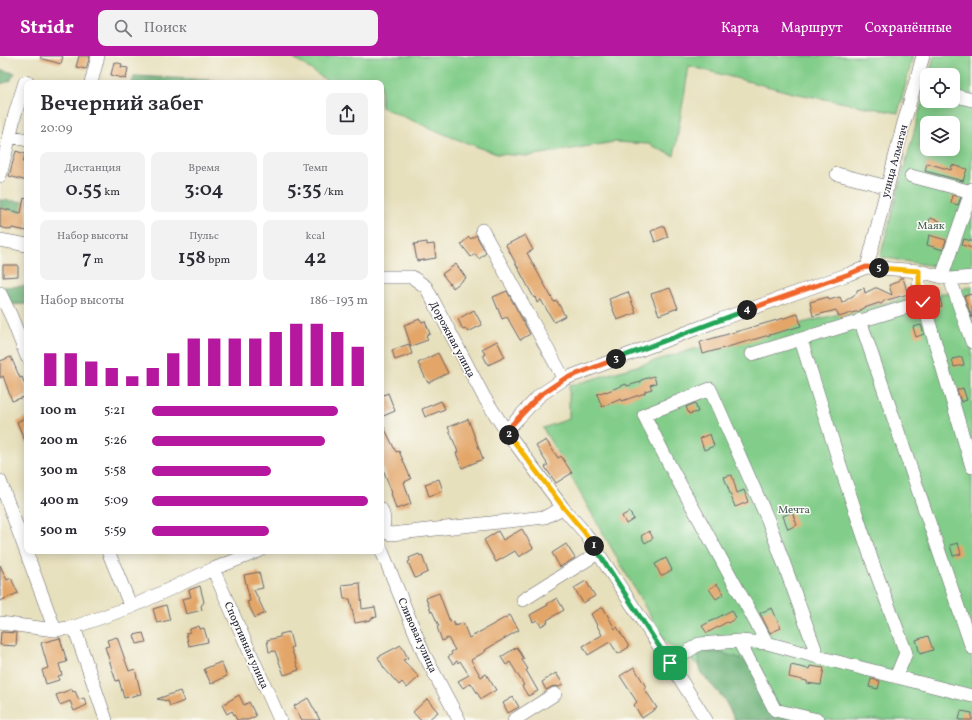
<!DOCTYPE html>
<html lang="ru">
<head>
<meta charset="utf-8">
<style>
  :root { --surface:#fff; --page:#f2f2f3; --text:#2b2b33; --muted:#7c7c81; --accent:#b5179e }
  body { margin:0; font-family:Vollkorn,serif; background:var(--page); color:var(--text); height:100vh; display:flex; flex-direction:column; font-size:15px; white-space:nowrap }
  * { box-sizing:border-box; margin:0 }
  p { font-size:13px; color:var(--muted) }
  .icon { flex:none; width:22px; height:22px; fill:none; stroke:currentColor; stroke-width:2; stroke-linecap:round; stroke-linejoin:round }
  .map { position:relative; flex:1; overflow:hidden }
  .sheet { position:absolute; left:24px; top:24px; width:360px; height:474px; display:flex; flex-direction:column; background:var(--surface); border-radius:8px; box-shadow:0 2px 10px #0003 }
  .sheet>* { flex:none }
  .buttons { position:absolute; left:920px; top:12px; display:grid; gap:8px }
  .buttons a { display:grid; place-items:center; width:40px; height:40px; border-radius:8px; background:var(--surface); box-shadow:0 2px 10px #0003; font-size:20px }
  .pin { position:absolute; display:grid; place-items:center; width:34px; height:34px; color:#fff; margin:-17px; border-radius:8px; box-shadow:0 2px 6px #0006 }
  .km { position:absolute; width:20px; height:20px; margin:-10px; border-radius:50%; background:#222; color:#fff; font-size:11px; line-height:20px; text-align:center }
  .round { display:grid; place-items:center; flex:none; width:42px; height:42px; border-radius:8px; background:var(--page) }
  .overview { display:flex; align-items:center; justify-content:space-between; height:68px; padding:0 16px }
  h1 { font-size:22px; font-weight:600; line-height:30px }
  .stats { display:grid; grid-template-columns:repeat(3,1fr); gap:6px; height:68px; padding:4px 16px }
  .stats div { display:grid; align-content:center; border-radius:8px; background:var(--page); text-align:center }
  .stats b { font-size:20px; font-weight:600 }
  .stats small { font-size:11px; font-weight:400 }
  .stats p { font-size:11px }
  .chart { height:112px; padding:8px 16px }
  .chart p { display:flex; justify-content:space-between }
  .chart svg { width:100%; height:72px; margin-top:4px; stroke:var(--accent); stroke-width:6 }
  ul { padding:0 16px; list-style:none; font-size:13px }
  li { display:grid; grid-template-columns:64px 48px 1fr; align-items:center; height:30px }
  li i { height:10px; border-radius:5px; background:var(--accent) }
  header { display:flex; align-items:center; gap:24px; box-sizing:border-box; height:56px; padding:0 20px; background:var(--accent); color:#fff }
  header strong { font-size:19px }
  nav { display:flex; gap:22px; margin-inline-start:auto; font-size:14px }
  .search { width:280px; height:36px; background:var(--page); display:flex; align-items:center; gap:10px; box-sizing:border-box; padding:0 14px; border-radius:8px; color:var(--muted); font-size:15px }
  .map>svg:first-child { display:block }
  .green { fill:#83cd8a; stroke:#527862; fill-rule:evenodd }
  .forest { fill:#6ab076; stroke:#466958 }
  .building { fill:#e3a568 }
  .lines { fill:none; stroke-linecap:round; stroke-linejoin:round }
  .minor-casing { stroke:#676468; stroke-width:14 }
  .minor { stroke:#fff; stroke-width:13 }
  .split-1-casing { stroke:#fff; stroke-width:8 }
  .split-2-casing { stroke:#fff; stroke-width:8 }
  .split-3-casing { stroke:#fff; stroke-width:8 }
  .split-4-casing { stroke:#fff; stroke-width:8 }
  .split-5-casing { stroke:#fff; stroke-width:8 }
  .split-6-casing { stroke:#fff; stroke-width:8 }
  .split-1 { stroke:#22a559; stroke-width:5 }
  .split-2 { stroke:#f5b400; stroke-width:5 }
  .split-3 { stroke:#f0652b; stroke-width:5 }
  .split-4 { stroke:#22a559; stroke-width:5 }
  .split-5 { stroke:#f0652b; stroke-width:5 }
  .split-6 { stroke:#f5b400; stroke-width:5 }
  .labels { text-anchor:middle; stroke-width:3; stroke-linejoin:round; paint-order:stroke }
  .street-label { font-size:11px; fill:#22223b; stroke:#fdfcf7 }
  .park-label { font-size:11px; fill:#445e57; stroke:#fdfcf7 }
</style>
</head>
<body>
<header>
<strong>Stridr</strong>
<div class="search"><svg class="icon" aria-label="search" viewBox="0 0 24 24"><circle cx="10" cy="10" r="6"/><path d="M15 15l6 6"/></svg>Поиск</div>
<nav><a>Карта</a><a>Маршрут</a><a>Сохранённые</a></nav>
</header>
<div class="map">
<svg width="972" height="664" viewBox="0 0 972 664">
  <rect width="100%" height="100%" fill="#fdfcf7"/>
  <filter id="ink" filterUnits="userSpaceOnUse"><feTurbulence type="fractalNoise" baseFrequency=".025" numOctaves="2"/><feDisplacementMap in="SourceGraphic" scale="8" xChannelSelector="R" yChannelSelector="G"/><feConvolveMatrix kernelMatrix="1 2 1 2 8 2 1 2 1" color-interpolation-filters="sRGB"/></filter>
  <filter id="wash" filterUnits="userSpaceOnUse"><feTurbulence type="fractalNoise" baseFrequency=".012" numOctaves="4" result="noise"/><feDisplacementMap in="SourceGraphic" scale="16" xChannelSelector="R" yChannelSelector="G"/><feGaussianBlur stdDeviation="0.9" result="paint"/><feColorMatrix in="noise" values="0 0 0 0 0 0 0 0 0 0 0 0 0 0 0 0 0 1.4 0 .05"/><feComposite in="paint" operator="in"/></filter>
  <g filter="url(#wash)">
    <rect width="100%" height="100%" fill="#e7e0bd"/>
    <path class="green" d="M292 0H913L898 57 793 37 689 10 674 100 648 88 614 86 529 100 497 98 451 81 381 51V27H330L294 2Z
      M934 0H972V216L963 219 945 212 880 201 927 28V45H953V19H929ZM927 67H953V93H927Z
      M972 230V664H758L730 631 665 586 543 372 569 363V330L691 294 888 246 950 236Z"/>
    <path class="forest" d="M0 14 15 17 10 25 0 28Z
      M135 20 228 25V27H131Z
      M0 144 27 146 15 170 0 171Z
      M27 230V248L0 249V231Z
      M698 594 715 596 740 602 752 613 790 664H735L724 643 701 617Z"/>
    <g id="blocks">
      <path class="building" d="M41 0H63L61 8 40 2Z
        M79 0H90L86 13 76 11Z
        M114 6 122 8 121 11 128 12 126 23 111 19Z
        M16 95 25 98 23 107 27 108V125L9 120Z
        M927 107 951 114 952 109 967 113 963 125 925 115Z
        M952 139 961 141 958 149 951 147Z
        M24 142 27 143V175L12 172 11 174 0 171V152L21 157Z
        M930 162 940 165 938 172 928 169Z
        M664 170 668 181 655 186 651 175Z
        M476 179 486 197 479 203 475 198 471 201 461 188 469 181 471 183Z
        M525 179 533 194 527 197 554 246 557 245 565 260 554 266 541 244 537 247 535 241 534 242 506 189Z
        M929 179 946 184 943 194 927 189Z
        M964 183 972 185V192L962 189Z
        M427 186V189L434 188 436 202 417 205 414 188Z
        M456 208 466 222 453 232 442 218Z
        M3 209H18V220L3 221Z
        M900 222H903L908 238 884 245 881 248 879 247 861 253 859 256H855L839 261 836 254 813 260 810 246 828 241 829 244 840 241 842 247 857 237V234L864 232 865 237 875 232H877L892 239 889 229 897 226Z
        M670 232 678 252 659 259 651 238Z
        M507 235 530 278 520 284 507 261 502 263 493 241Z
        M628 236 636 257 617 264 609 243Z
        M972 238V262L964 240Z
        M940 242 942 251 934 253 931 244Z
        M474 254 482 269 468 276 466 273 463 274 458 263Z
        M798 258 801 270 703 298 700 286Z
        M420 263 422 266 425 265 430 278 426 279 428 284 411 290 404 269Z
        M921 269 924 278 916 281 913 271Z
        M497 285 505 301 488 309 483 299 485 298 482 293Z
        M409 288 412 298 395 304 392 294Z
        M438 297 448 317 428 327 418 307Z
        M11 301 20 322 22 321 27 334V340L12 345 3 320 0 322V305Z
        M962 301 964 309 954 311 952 303Z
        M654 320 656 327 650 329 652 333 645 335V337L622 345 621 343 602 351 597 338 606 335V336L626 328 627 330 641 326V324Z
        M963 332 967 344 961 346 957 334Z
        M388 337 395 355 381 361V340Z
        M441 345 445 353 425 361 422 353Z
        M695 347 698 356 689 358 686 351Z
        M27 361V390L17 366Z
        M468 363 483 403 462 412 456 397 458 396 448 371Z
        M381 365 396 396 399 395 411 423 404 426 411 448 396 453 391 437H392L381 408Z
        M710 378 714 390 704 394 700 382Z
        M546 384 558 402 561 400 572 417 556 427 545 411 548 409 536 390Z
        M732 419 737 437 744 434 748 446 735 451 724 421Z
        M439 423 443 435 429 440 425 428Z
        M629 456 634 463 626 468 622 460Z
        M792 456 797 469 788 473 783 460Z
        M522 473 533 492 519 501 515 495 496 506 484 484 498 475 503 484Z
        M649 475 653 482 645 487 641 480Z
        M958 487 961 498 953 500 950 489Z
        M566 488 575 502 560 511 552 497Z
        M419 498 420 500 422 499 428 516 415 522 408 506 410 505 409 502Z
        M666 502 672 514 661 520 655 508Z
        M0 509 7 524 11 522 18 537 0 545Z
        M259 516 263 532 254 534 265 557 255 562 247 546 250 545 244 519Z
        M586 525 595 540 583 547 574 532Z
        M360 527 362 553 375 551 377 561 371 562V564L355 567 350 543H344L342 529Z
        M717 528 724 538 716 543 709 533Z
        M200 530 204 546 201 550 202 554 186 558 182 543 191 541 189 534Z
        M439 537 450 566 453 565 455 570 463 567 469 582 510 559 519 574 485 594 486 595 471 604 481 621 486 618 496 634 481 643 471 627 463 632 458 625 469 619 460 605 458 607 457 605 453 608 448 601 452 598 451 596 455 594 448 582 442 585 437 571 439 570 432 555 431 556 426 542Z
        M557 542 564 554 547 564 548 566 541 570 537 564 533 566 530 559 548 549 547 548Z
        M166 549 170 564 157 567 153 553Z
        M603 551 615 573 617 571 629 591 618 598 610 586 588 599 583 590 602 579 591 558Z
        M772 552 781 572 770 577 760 557Z
        M732 554 736 562 728 567 727 566 707 577 702 570Z
        M199 570 200 573 204 572 208 586 189 590 186 577 190 576V573Z
        M1 576 17 577 16 590 0 589Z
        M289 576 293 591 291 592 299 614 284 619 275 595 269 596 267 584 280 581V578Z
        M143 577 146 586 137 588 134 579Z
        M928 580 933 594 920 598 916 584Z
        M117 581 129 615 135 613 141 638 124 642 119 624 116 625 105 591 109 590 107 584Z
        M60 582 67 606 59 608 62 619 58 620 59 624 46 628 42 614 48 612 41 587Z
        M401 589 408 602 403 604 419 621 407 632 402 626 399 629 384 612 378 601Z
        M517 591 524 603 522 604 528 613 526 614 538 635 528 640 522 630 524 629 510 606 506 609 501 601Z
        M221 606 227 620 211 628 204 613Z
        M791 609 809 613 810 610 824 612 821 629 807 627V625L789 621Z
        M634 611 646 631 644 632 657 652 642 662 634 649 637 646 620 620Z
        M556 617 563 628 559 631 555 630 551 631 546 634 542 626Z
        M871 623 880 625 878 633 869 631Z
        M72 633 73 636 75 635 79 644 84 642 87 649 74 655 70 645 60 649 56 639Z
        M180 635 184 645 174 649 170 650 168 645 157 643Z
        M239 639 244 649 249 646 256 660 248 664H237L232 655 227 658 222 649Z
        M513 641 519 651 508 657 503 647Z
        M308 642 320 664H302L294 650Z
        M427 643 438 656 428 664H420L413 656Z
        M961 655 972 657V664H959Z"/>
    </g>
  </g>
  <g filter="url(#ink)">
    <use href="#blocks" fill-opacity="0" stroke="#676468" stroke-width="1"/>
    <g class="lines">
      <defs>
        <path id="minor" d="M91 27 98 0
          M953 39 972 44
          M10 80 27 84
          M837 118 888 131
          M0 120 15 58 25 26 29 27
          M911 120 972 136
          M482 174 564 323
          M0 184 27 189
          M867 211 903 70 923 0
          M919 215V229L923 246 972 411
          M942 220 972 133
          M381 221H412L426 231 484 341 506 375 563 452 585 477 670 607 706 664
          M950 223 972 286
          M0 237 11 260 27 301
          M860 264 972 592
          M801 284 841 412 874 511 906 597 896 621
          M752 298C809 281 866 263 923 246
          M506 375 540 339 564 323 722 263 849 218 867 211 919 215 950 223 972 221
          M0 425 55 574
          M381 453C385 462 385 467 381 475
          M381 475 391 478 545 461 563 452
          M381 493 424 598 459 664
          M108 495 131 551
          M213 513 280 664
          M523 544 598 497
          M0 567 55 574 74 571 131 551 213 513 259 495
          M74 571 106 664
          M739 585 775 654 818 664
          M767 587 669 408 644 359 710 333 768 464 818 601
          M670 607 699 588 739 585 767 587 818 601 972 640
          M514 664 555 638"/>
      </defs>
      <use href="#minor" class="minor-casing"/>
      <use href="#minor" class="minor"/>
    </g>
  </g>
  <g class="lines" filter="url(#ink)">
    <defs>
      <path id="split-1" d="M594 490 670 607"/>
      <path id="split-2" d="M509 379 564 452 585 477 594 490"/>
      <path id="split-3" d="M509 379 506 375 540 339 564 323 616 303"/>
      <path id="split-4" d="M616 303 747 254"/>
      <path id="split-5" d="M747 254 849 218 866 211 879 212"/>
      <path id="split-6" d="M879 212 919 215V229L923 246"/>
    </defs>
    <use href="#split-1" class="split-1-casing"/>
    <use href="#split-2" class="split-2-casing"/>
    <use href="#split-3" class="split-3-casing"/>
    <use href="#split-4" class="split-4-casing"/>
    <use href="#split-5" class="split-5-casing"/>
    <use href="#split-6" class="split-6-casing"/>
    <use href="#split-1" class="split-1"/>
    <use href="#split-2" class="split-2"/>
    <use href="#split-3" class="split-3"/>
    <use href="#split-4" class="split-4"/>
    <use href="#split-5" class="split-5"/>
    <use href="#split-6" class="split-6"/>
  </g>
  <g class="labels">
    <g class="street-label">
      <text transform="translate(894 105) rotate(-75)" y="4">улица Алмагач</text>
      <text transform="translate(453 283) rotate(62)" y="4">Дорожная улица</text>
      <text transform="translate(418 579) rotate(66)" y="4">Сливовая улица</text>
      <text transform="translate(247 589) rotate(66)" y="4">Спортивная улица</text>
    </g>
    <g class="park-label">
      <text x="931" y="173">Маяк</text>
      <text x="794" y="457">Мечта</text>
    </g>
  </g>
</svg>
<div class="buttons">
<a><svg class="icon" aria-label="locate" viewBox="0 0 24 24"><circle cx="12" cy="12" r="6"/><path d="M12 2v4M12 18v4M2 12h4M18 12h4"/></svg></a>
<a><svg class="icon" aria-label="layers" viewBox="0 0 24 24"><path d="M12 4l9 5-9 5-9-5zM3 14l9 5 9-5"/></svg></a>
</div>
<div class="pin" style="left:670px;top:607px;background:#1e9e55"><svg class="icon" aria-label="arrive" viewBox="0 0 24 24"><path d="M6 21V4h12l-3 4 3 4H6"/></svg></div>
<div class="pin" style="left:923px;top:246px;background:#d93025"><svg class="icon" aria-label="check" viewBox="0 0 24 24"><path d="M5 12l5 5 9-10"/></svg></div>
<b class="km" style="left:594px;top:490px">1</b>
<b class="km" style="left:509px;top:379px">2</b>
<b class="km" style="left:616px;top:303px">3</b>
<b class="km" style="left:747px;top:254px">4</b>
<b class="km" style="left:879px;top:212px">5</b>
<section class="sheet">
<div class="overview"><div><h1>Вечерний забег</h1><p>20:09</p></div><a class="round"><svg class="icon" aria-label="share" viewBox="0 0 24 24"><path d="M12 15V3M7 8l5-5 5 5M5 13v7h14v-7"/></svg></a></div>
<div class="stats">
<div><p>Дистанция</p><b>0.55<small> km</small></b></div>
<div><p>Время</p><b>3:04</b></div>
<div><p>Темп</p><b>5:35<small> /km</small></b></div>
</div>
<div class="stats">
<div><p>Набор высоты</p><b>7<small> m</small></b></div>
<div><p>Пульс</p><b>158<small> bpm</small></b></div>
<div><p>kcal</p><b>42</b></div>
</div>
<div class="chart"><p><span>Набор высоты</span>186–193 m</p>
<svg viewBox="0 0 160 44" preserveAspectRatio="none"><path d="M5 44V24M15 44V24M25 44V29M35 44V33M45 44V38M55 44V33M65 44V24M75 44V15M85 44V15M95 44V15M105 44V15M115 44V11M125 44V6M135 44V6M145 44V11M155 44V20"/></svg>
</div>
<ul>
<li><b>100 m</b>5:21<i style="width:86%"></i></li>
<li><b>200 m</b>5:26<i style="width:80%"></i></li>
<li><b>300 m</b>5:58<i style="width:55%"></i></li>
<li><b>400 m</b>5:09<i style="width:100%"></i></li>
<li><b>500 m</b>5:59<i style="width:54%"></i></li>
</ul>
</section>
</div>
</body>
</html>
